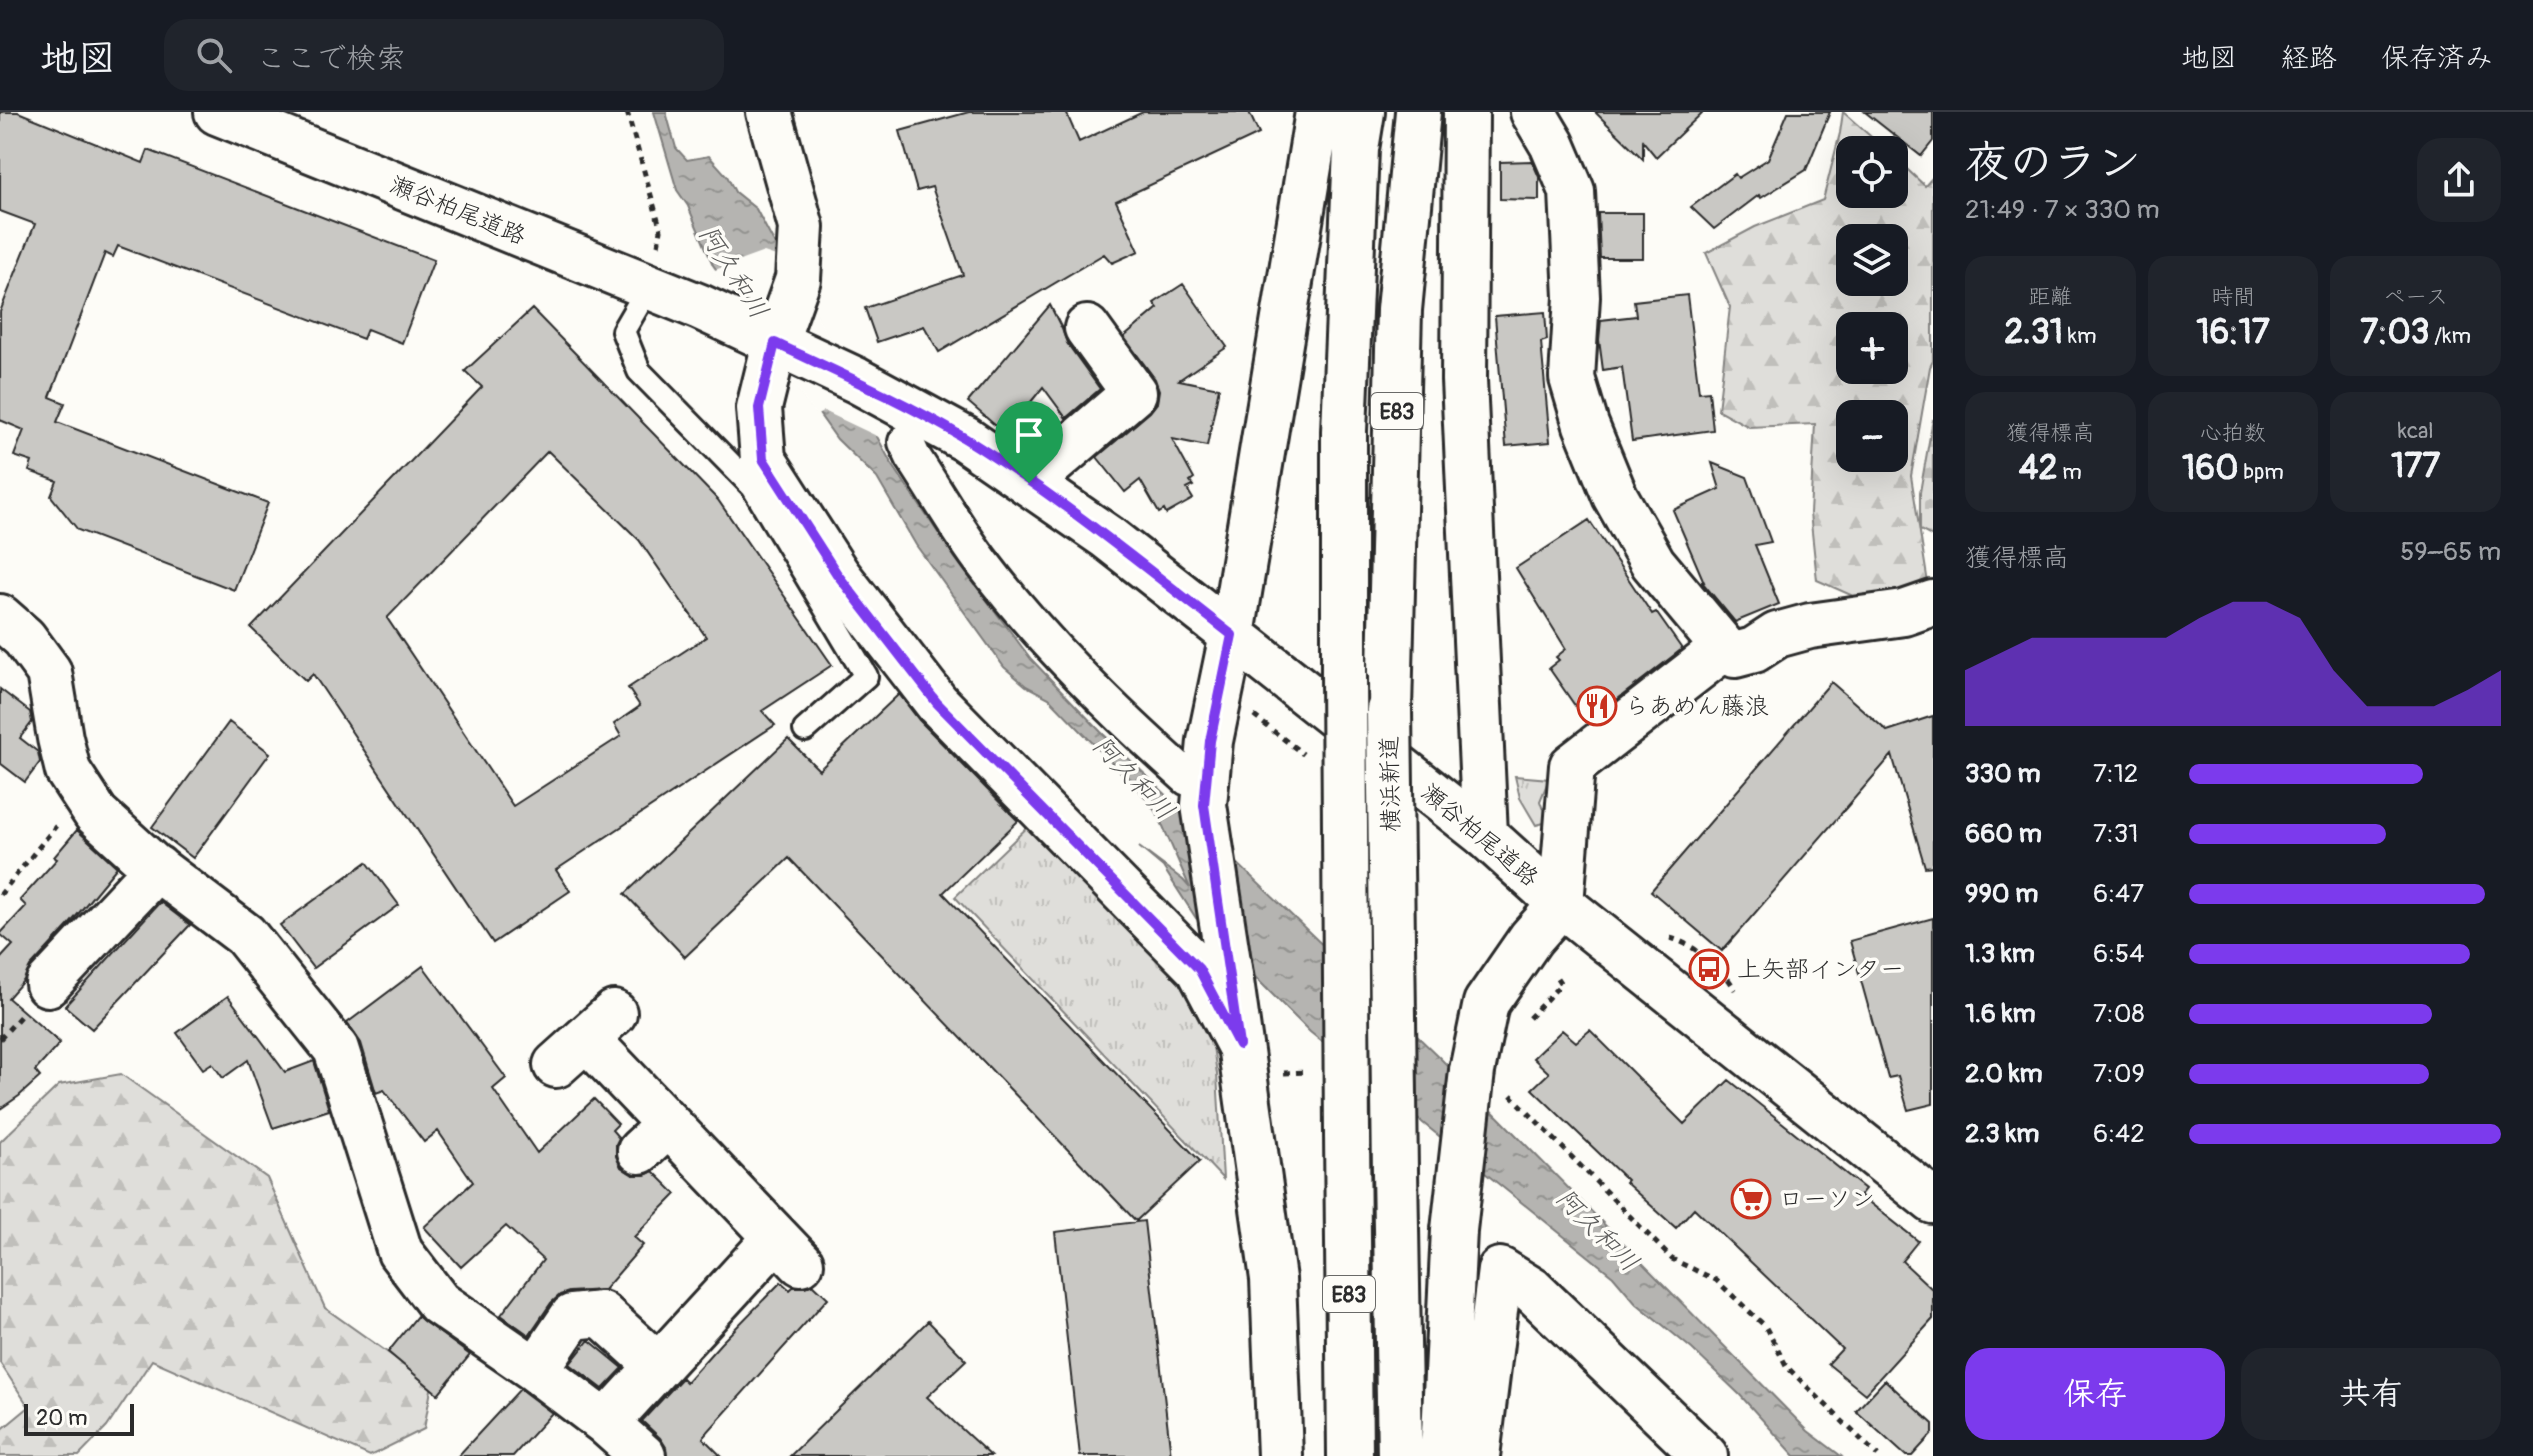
<!DOCTYPE html>
<html lang="ja">
<head>
<meta charset="utf-8">
<style>
  :root { --surface:#171b24; --page:#20242c; --text:#f1f3f6; --muted:#9ea1a6; --line:#363941; --accent:#7c3aed }
  body { margin:0; font-family:Pangolin,"Klee One",sans-serif; background:var(--page); color:var(--text); height:100vh; display:flex; flex-direction:column; font-size:30px; white-space:nowrap }
  * { box-sizing:border-box; margin:0 }
  p { font-size:26px; color:var(--muted) }
  .icon { flex:none; width:44px; height:44px; fill:none; stroke:currentColor; stroke-width:2; stroke-linecap:round; stroke-linejoin:round }
  .map { position:relative; flex:1; overflow:hidden }
  .drawer { display:flex; flex-direction:column; background:var(--surface); width:600px }
  .drawer>* { flex:none }
  .buttons { position:absolute; left:1836px; top:24px; display:grid; gap:16px }
  .buttons a { display:grid; place-items:center; width:72px; height:72px; border-radius:16px; background:var(--surface); box-shadow:0 8px 32px #0002; font-size:40px }
  .scale { position:absolute; left:24px; bottom:20px; width:110px; box-sizing:border-box; padding-left:8px; border:4px solid #2b2b2b; border-top:0; font-size:22px; line-height:28px; white-space:nowrap; color:#2b2b2b; -webkit-text-stroke:6px #fdfcf7; paint-order:stroke }
  .pin { position:absolute; display:grid; place-items:center; width:68px; height:68px; color:#fff; margin:-82px -34px; border-radius:50% 50% 50% 0; rotate:-45deg; box-shadow:0 0 8px #0007 }
  .pin .icon { rotate:45deg }
  .round { display:grid; place-items:center; flex:none; width:84px; height:84px; border-radius:24px; background:var(--page) }
  .summary { display:flex; align-items:center; justify-content:space-between; height:136px; padding:0 32px }
  h1 { font-size:44px; font-weight:800; line-height:60px }
  .metrics { display:grid; grid-template-columns:repeat(3,1fr); gap:12px; height:136px; padding:8px 32px }
  .metrics div { display:grid; align-content:center; border-radius:20px; background:var(--page); text-align:center }
  .metrics b { font-size:34px; font-weight:800 }
  .metrics small { font-size:22px; font-weight:400 }
  .metrics p { font-size:22px }
  .chart { height:224px; padding:16px 32px }
  .chart p { display:flex; justify-content:space-between }
  .chart svg { width:100%; height:144px; margin-top:8px; fill:var(--accent); opacity:.7 }
  .action { display:flex; gap:16px; margin-top:auto; padding:16px 32px }
  .action a { flex:1; height:92px; border-radius:24px; background:var(--accent); color:#fff; font-size:32px; font-weight:800; line-height:92px; text-align:center }
  .action a+a { background:var(--page); color:var(--text) }
  ul { padding:0 32px; list-style:none; font-size:26px }
  li { display:grid; grid-template-columns:128px 96px 1fr; align-items:center; height:60px }
  li i { height:20px; border-radius:10px; background:var(--accent) }
  header { display:flex; align-items:center; gap:48px; box-sizing:border-box; height:112px; padding:0 40px; background:var(--surface); border-bottom:2px solid var(--line) }
  header strong { font-size:38px }
  nav { display:flex; gap:44px; margin-inline-start:auto; font-size:28px }
  .search { width:560px; height:72px; background:var(--page); display:flex; align-items:center; gap:20px; box-sizing:border-box; padding:0 28px; border-radius:24px; color:var(--muted); font-size:30px }
  main { display:flex; flex:1; min-height:0 }
  .map>svg:first-child { display:block }
  .grass { fill:url(#grass-tufts); stroke:#858482; stroke-width:2 }
  .forest { fill:url(#forest-firs); stroke:#858482; stroke-width:2; fill-rule:evenodd }
  .cemetery { fill:url(#cemetery-stones); stroke:#858482; stroke-width:2 }
  .water { fill:url(#water-ripples); stroke:#7e7d7b; stroke-width:2 }
  .pier { fill:#fdfcf7 }
  .building { fill:#c9c8c4; stroke:#2b2b2b; stroke-width:2; fill-rule:evenodd }
  .lines { fill:none; stroke-linecap:round; stroke-linejoin:round }
  .service-casing { stroke:#2b2b2b; stroke-width:28 }
  .pedestrian-casing { stroke:#2b2b2b; stroke-width:40 }
  .minor-casing { stroke:#2b2b2b; stroke-width:50 }
  .tertiary-casing { stroke:#2b2b2b; stroke-width:50 }
  .secondary-casing { stroke:#2b2b2b; stroke-width:50 }
  .trunk-casing { stroke:#2b2b2b; stroke-width:50 }
  .path { stroke:#2b2b2b; stroke-width:5; stroke-dasharray:6 6; stroke-linecap:butt }
  .service { stroke:#fdfcf7; stroke-width:22 }
  .pedestrian { stroke:#fdfcf7; stroke-width:34 }
  .minor { stroke:#fdfcf7; stroke-width:44 }
  .tertiary { stroke:#fdfcf7; stroke-width:44 }
  .secondary { stroke:#fdfcf7; stroke-width:44 }
  .trunk { stroke:#fdfcf7; stroke-width:44 }
  .trunk-bridge-casing { stroke:#2b2b2b; stroke-width:50; stroke-linecap:butt }
  .trunk-bridge { stroke:#fdfcf7; stroke-width:44 }
  .route-casing { stroke:#fff; stroke-width:16 }
  .route { stroke:#7c3aed; stroke-width:10 }
  .labels { text-anchor:middle; stroke-width:7; stroke-linejoin:round; paint-order:stroke }
  .shield { fill:#fdfcf7; stroke:#6a6a68; stroke-width:2 }
  .shield-label { font-size:22px; font-weight:bold; fill:#2b2b2b }
  .street-label { font-size:24px; fill:#2b2b2b; stroke:#fdfcf7 }
  .poi-label { font-size:24px; fill:#2b2b2b; stroke:#fdfcf7; text-anchor:start }
  .water-label { font-size:26px; font-style:italic; fill:#5b5b5a; stroke:#fdfcf7 }
</style>
</head>
<body>
<header>
<strong>地図</strong>
<div class="search"><svg class="icon" aria-label="search" viewBox="0 0 24 24"><circle cx="10" cy="10" r="6"/><path d="M15 15l6 6"/></svg>ここで検索</div>
<nav><a>地図</a><a>経路</a><a>保存済み</a></nav>
</header>
<main>
<div class="map">
<svg width="1933" height="1344" viewBox="0 0 1933 1344">
  <defs>
    <pattern id="grass-tufts" width="24" height="20" patternUnits="userSpaceOnUse" patternTransform="scale(2)"><rect width="24" height="20" fill="#dfdeda"/><path d="M3 7l-1-3M5 7V3M7 7l1-3M15 17l-1-3M17 17v-4M19 17l1-3" fill="none" stroke="#c0bfbb"/></pattern>
    <pattern id="forest-firs" width="22" height="20" patternUnits="userSpaceOnUse" patternTransform="scale(2)"><rect width="22" height="20" fill="#dfdeda"/><path d="M5 1l3.5 6h-7zM16 11l3.5 6h-7z" fill="#c0bfbb"/></pattern>
    <pattern id="cemetery-stones" width="16" height="16" patternUnits="userSpaceOnUse" patternTransform="scale(2)"><rect width="16" height="16" fill="#dfdeda"/><path d="M2 7V4a2 2 0 0 1 4 0v3zM10 15v-3a2 2 0 0 1 4 0v3z" fill="#c0bfbb"/></pattern>
    <pattern id="water-ripples" width="26" height="14" patternUnits="userSpaceOnUse" patternTransform="scale(2)"><rect width="26" height="14" fill="#b5b4b1"/><path d="M2 4q2-2 4 0t4 0M15 11q2-2 4 0t4 0" fill="none" stroke="#939390"/></pattern>
  </defs>
  <rect width="100%" height="100%" fill="#fdfcf7"/>
  <filter id="ink" filterUnits="userSpaceOnUse"><feTurbulence type="fractalNoise" baseFrequency=".0125" numOctaves="2"/><feDisplacementMap in="SourceGraphic" scale="16" xChannelSelector="R" yChannelSelector="G"/><feConvolveMatrix kernelMatrix="1 2 1 2 8 2 1 2 1" color-interpolation-filters="sRGB"/></filter>
  <g filter="url(#ink)">
    <path class="grass" d="M1515 664 1549 667 1540 689 1542 695 1547 698 1548 710 1536 713 1520 686Z
      M1036 707 1189 872 1212 927 1217 962 1223 1067 955 785Z"/>
    <path class="forest" d="M1843 0 1886 38H1850V82H1894V45L1925 74 1933 65V249L1930 255 1911 364 1928 471 1871 492 1817 468 1810 401 1815 312 1749 315 1718 298 1730 195 1706 141 1755 115 1823 88 1840 21ZM1850 126H1894V170H1850ZM1850 214H1894V258H1850ZM1850 302H1894V346H1850Z
      M121 962 267 1066 325 1196 432 1272 424 1317 370 1344 152 1248 107 1315 79 1344H0V1319L29 1295 0 1251V1030L59 973Z"/>
    <path class="cemetery" d="M1933 307V425L1920 418V380Z"/>
    <path class="water" d="M654 0H666L676 36 687 48 709 44 727 64 735 80 756 97 890 349 955 446 1031 547 1101 620 1440 946 1808 1319 1841 1344H1795L1740 1283 1692 1237 1636 1191 1613 1164 1310 920 1196 806 1163 755 1139 735 1183 768 1190 776 1159 705 1146 686 1049 586 1026 574 1004 555 916 433 877 366 837 327 713 153 688 94 677 78Z"/>
    <path class="pier" d="M764 140 788 148 883 327 824 299 816 304 712 159Z"/>
    <path class="building" d="M0 0H18L143 51 148 38 434 148 402 231 367 217 363 227 118 134 113 145 105 141 50 285 65 291 57 310 268 391 234 478 78 418 51 384 57 369 29 359 32 350 14 344 24 318 0 308V200L35 112 0 99Z
      M969 0H1066L1079 30 1143 0H1249L1259 22 1116 89 1139 139 1112 151 1104 142 939 240 924 214 877 230 865 196 963 163 932 75 917 79 900 19Z
      M1595 0H1703L1656 45 1643 29V47Z
      M1788 0H1830L1806 58 1761 86 1759 83 1714 117 1691 95 1735 62 1738 66 1768 47Z
      M1865 0H1933V29L1921 44Z
      M1532 49 1539 65V88L1500 87V50Z
      M1598 101H1643V146H1600Z
      M1183 172 1227 235 1179 268 1219 276 1207 334 1172 327 1194 367 1190 370 1193 374 1187 377 1193 387 1166 402 1164 398 1159 401 1140 368 1125 380 1097 345 1150 300 1157 291 1159 278 1155 267 1124 225 1158 196 1154 191Z
      M1687 183 1699 280 1709 279 1713 318 1632 329 1622 255 1603 258 1599 228 1601 208 1636 204 1634 189Z
      M1050 193 1062 217 1067 231 1100 277 1066 306 1043 275 1009 317 1000 309 996 314 968 290Z
      M532 197 718 388 832 553 762 599 775 613 556 758 570 779 493 831 313 562 306 569 251 516 482 275 465 259ZM548 339 639 428 706 525 628 576 640 594 614 612 621 624 513 694 387 506Z
      M1545 200 1547 228 1541 230 1550 330 1506 334 1495 204Z
      M1712 351 1747 365 1771 430 1755 433 1779 492 1735 510 1702 470H1704L1673 398 1720 377Z
      M1589 408 1652 502 1656 500 1682 537 1587 611 1549 556 1559 548 1556 545 1566 537 1516 456Z
      M1831 570 1887 619 1933 604V754L1925 755 1892 643 1722 839 1651 779Z
      M0 577 30 600 32 610 20 626 38 640 40 650 25 670 0 651Z
      M899 582 919 608 1018 709 943 781 1200 1049 1136 1109 789 746 685 845 625 782 788 627 819 658Z
      M229 610 270 641 193 746 152 715Z
      M77 718 117 755 69 813 30 855 24 868 8 886 60 931 35 959 40 965 19 984 0 997V847L13 833 0 822 26 794 20 788 57 747 54 745Z
      M367 750 399 793 313 856 280 813Z
      M160 790 190 813 92 917 65 894Z
      M1933 806V992L1908 998 1898 964 1888 966 1850 829Z
      M423 854 506 966 493 977 537 1041 594 987 618 1012 612 1018 619 1026 616 1032V1044L621 1055 633 1063H645L653 1059 676 1082 634 1125 643 1133 604 1178 569 1180 560 1183 551 1191 529 1223 501 1203 543 1148 506 1114 461 1155 424 1115 473 1070 438 1019 424 1030 384 978 376 981 361 931 347 911Z
      M228 884 285 960 314 949 329 998 273 1016 248 948 223 966 212 951 203 957 177 921Z
      M1562 918 1576 930 1590 918 1684 1012 1729 968 1865 1077 1860 1083 1918 1129 1902 1149 1933 1178V1207L1865 1282 1828 1252 1842 1237 1694 1096 1676 1116 1625 1070 1627 1068 1532 977 1549 961 1533 946Z
      M1144 1109 1171 1344H1080L1055 1120Z
      M781 1170 790 1178 793 1175H806L813 1172 828 1186 704 1324 703 1326 721 1344H667L666 1335 660 1326 642 1309 682 1266 686 1270 721 1231Z
      M417 1204 470 1243 438 1282 388 1240Z
      M928 1209 966 1248 927 1285 991 1344H790Z
      M589 1228 623 1256 603 1277 570 1252Z
      M1885 1268 1933 1312V1321L1912 1344H1906L1856 1299Z
      M520 1277 552 1301 513 1344H458Z"/>
    <g class="lines">
      <defs>
        <path id="service" d="M648 176 623 219 639 259 753 375 866 564 805 618"/>
        <path id="pedestrian" d="M906 330 913 345C937 381 958 419 984 453 1043 531 1115 601 1188 666"/>
        <path id="minor" d="M1533 0 1552 32 1572 79 1577 185 1572 266 1586 313 1615 384 1653 451 1724 536
          M775 231 759 296 763 347 837 462 937 591 1199 857 1239 933
          M1029 371 1134 281 1087 216
          M0 505 24 526 49 560 60 626 68 659 96 702 151 752 245 823 336 937 400 1140 439 1191 536 1258 606 1311 643 1344
          M1232 523 1210 629 1204 693 1231 869 1273 1167 1280 1344
          M1561 792 1572 654 1724 536 1735 543 1754 538 1777 523 1810 514 1904 501 1933 491
          M48 872 157 756
          M586 926 801 1151
          M556 953 614 901
          M640 1039 668 1013
          M536 1258 572 1205 601 1202 658 1254
          M606 1311 776 1126
          M1477 1344 1500 1158 1532 1178 1705 1344"/>
        <path id="tertiary" d="M769 0 801 115 798 167 775 231"/>
        <path id="secondary" d="M217 0 700 195 856 268 965 327 1107 425 1232 523 1485 723 1561 792 1933 1089"/>
        <path id="trunk" d="M1466 0 1464 268 1485 723
          M1232 523 1318 0
          M1344 563V319L1356 37 1362 0
          M1389 598 1399 198 1418 0
          M1472 959 1486 891 1531 826 1561 792
          M1347 1021 1350 1344
          M1395 1059 1400 1344
          M1443 1344 1454 1118"/>
      </defs>
      <use href="#service" class="service-casing"/>
      <use href="#pedestrian" class="pedestrian-casing"/>
      <use href="#minor" class="minor-casing"/>
      <use href="#tertiary" class="tertiary-casing"/>
      <use href="#secondary" class="secondary-casing"/>
      <use href="#trunk" class="trunk-casing"/>
      <path class="path" d="M627 0 661 118 657 138
        M1254 604 1303 642
        M0 783 56 714
        M1670 826C1692 831 1725 857 1735 878
        M1529 906 1561 872 1555 863
        M0 927 24 900
        M1284 961 1306 960
        M1511 983 1672 1147 1716 1168 1765 1214 1787 1255 1878 1344"/>
      <use href="#service" class="service"/>
      <use href="#pedestrian" class="pedestrian"/>
      <use href="#minor" class="minor"/>
      <use href="#tertiary" class="tertiary"/>
      <use href="#secondary" class="secondary"/>
      <use href="#trunk" class="trunk"/>
      <defs>
        <path id="trunk-bridge" d="M1344 563 1347 1021
          M1389 598 1395 1059
          M1454 1118 1472 959"/>
      </defs>
      <use href="#trunk-bridge" class="trunk-bridge-casing"/>
      <use href="#trunk-bridge" class="trunk-bridge"/>
    </g>
  </g>
  <g class="lines" filter="url(#ink)">
    <defs>
      <path id="route" d="M775 231C839 261 905 290 966 327 1059 385 1145 455 1232 523L1210 629 1204 693 1239 933 1199 857 937 591 837 462 763 347 759 296Z"/>
    </defs>
    <use href="#route" class="route-casing"/>
    <use href="#route" class="route"/>
  </g>
  <defs>
    <symbol id="restaurant-ring" viewBox="-11 -11 22 22"><circle r="9.5" fill="#fdfcf7" stroke="#c8321e" stroke-width="1.5"/><path d="M-5-6h1v4h1v-4h1v4h1v-4h1v5L-1.5 .5V6h-2V.5L-5-1ZM5-6V6H3V1.5H1.5Q1.5-4 5-6Z" fill="#c8321e"/></symbol>
    <symbol id="bus-ring" viewBox="-11 -11 22 22"><circle r="9.5" fill="#fdfcf7" stroke="#c8321e" stroke-width="1.5"/><path d="M-5-6H5V4H4V6H2V4H-2V6H-4V4H-5ZM-3.5-4V0h7V-4ZM-3.5 1.2v1.5H-2V1.2ZM2 1.2v1.5H3.5V1.2Z" fill="#c8321e"/></symbol>
    <symbol id="supermarket-ring" viewBox="-11 -11 22 22"><circle r="9.5" fill="#fdfcf7" stroke="#c8321e" stroke-width="1.5"/><path d="M-6-5.5h2.5l.6 2H6L4.5 2H-2.5L-4.4-4H-6ZM-1.5 3.2a1.3 1.3 0 1 0 .1 0ZM3 3.2a1.3 1.3 0 1 0 .1 0Z" fill="#c8321e"/></symbol>
  </defs>
  <g fill-rule="evenodd">
    <use href="#restaurant-ring" x="1575" y="572" width="44" height="44"/>
    <use href="#bus-ring" x="1687" y="835" width="44" height="44"/>
    <use href="#supermarket-ring" x="1729" y="1065" width="44" height="44"/>
  </g>
  <g class="labels">
    <g class="shield">
      <rect x="1371" y="281" width="52" height="36" rx="6"/>
      <rect x="1323" y="1164" width="52" height="36" rx="6"/>
    </g>
    <g class="shield-label">
      <text x="1397" y="307">E83</text>
      <text x="1349" y="1190">E83</text>
    </g>
    <g class="street-label">
      <text transform="translate(458 98) rotate(22)" y="8">瀬谷柏尾道路</text>
      <text transform="translate(1390 672) rotate(-91)" y="8">横浜新道</text>
      <text transform="translate(1480 723) rotate(40)" y="8">瀬谷柏尾道路</text>
    </g>
    <g class="poi-label">
      <text x="1625" y="602">らあめん藤浪</text>
      <text x="1737" y="865">上矢部インター</text>
      <text x="1779" y="1095">ローソン</text>
    </g>
    <g class="water-label">
      <text transform="translate(734 160) rotate(57)" y="9">阿久和川</text>
      <text transform="translate(1134 666) rotate(46)" y="9">阿久和川</text>
      <text transform="translate(1598 1118) rotate(45)" y="9">阿久和川</text>
    </g>
  </g>
</svg>
<div class="buttons">
<a><svg class="icon" aria-label="locate" viewBox="0 0 24 24"><circle cx="12" cy="12" r="6"/><path d="M12 2v4M12 18v4M2 12h4M18 12h4"/></svg></a>
<a><svg class="icon" aria-label="layers" viewBox="0 0 24 24"><path d="M12 4l9 5-9 5-9-5zM3 14l9 5 9-5"/></svg></a>
<a>+</a>
<a>−</a>
</div>
<div class="scale">20 m</div>
<div class="pin" style="left:1029px;top:371px;background:#1e9e55"><svg class="icon" aria-label="arrive" viewBox="0 0 24 24"><path d="M6 21V4h12l-3 4 3 4H6"/></svg></div>
</div>
<section class="drawer">
<div class="summary"><div><h1>夜のラン</h1><p>21:49 · 7 × 330 m</p></div><a class="round"><svg class="icon" aria-label="share" viewBox="0 0 24 24"><path d="M12 15V3M7 8l5-5 5 5M5 13v7h14v-7"/></svg></a></div>
<div class="metrics">
<div><p>距離</p><b>2.31<small> km</small></b></div>
<div><p>時間</p><b>16:17</b></div>
<div><p>ペース</p><b>7:03<small> /km</small></b></div>
</div>
<div class="metrics">
<div><p>獲得標高</p><b>42<small> m</small></b></div>
<div><p>心拍数</p><b>160<small> bpm</small></b></div>
<div><p>kcal</p><b>177</b></div>
</div>
<div class="chart"><p><span>獲得標高</span>59–65 m</p>
<svg viewBox="0 0 160 44" preserveAspectRatio="none"><path d="M0 44V27L10 22L20 17L30 17L40 17L50 17L60 17L70 11L80 6L90 6L100 11L110 27L120 38L130 38L140 38L150 33L160 27V44z"/></svg>
</div>
<ul>
<li><b>330 m</b>7:12<i style="width:75%"></i></li>
<li><b>660 m</b>7:31<i style="width:63%"></i></li>
<li><b>990 m</b>6:47<i style="width:95%"></i></li>
<li><b>1.3 km</b>6:54<i style="width:90%"></i></li>
<li><b>1.6 km</b>7:08<i style="width:78%"></i></li>
<li><b>2.0 km</b>7:09<i style="width:77%"></i></li>
<li><b>2.3 km</b>6:42<i style="width:100%"></i></li>
</ul>
<div class="action"><a>保存</a><a>共有</a></div>
</section>
</main>
</body>
</html>
